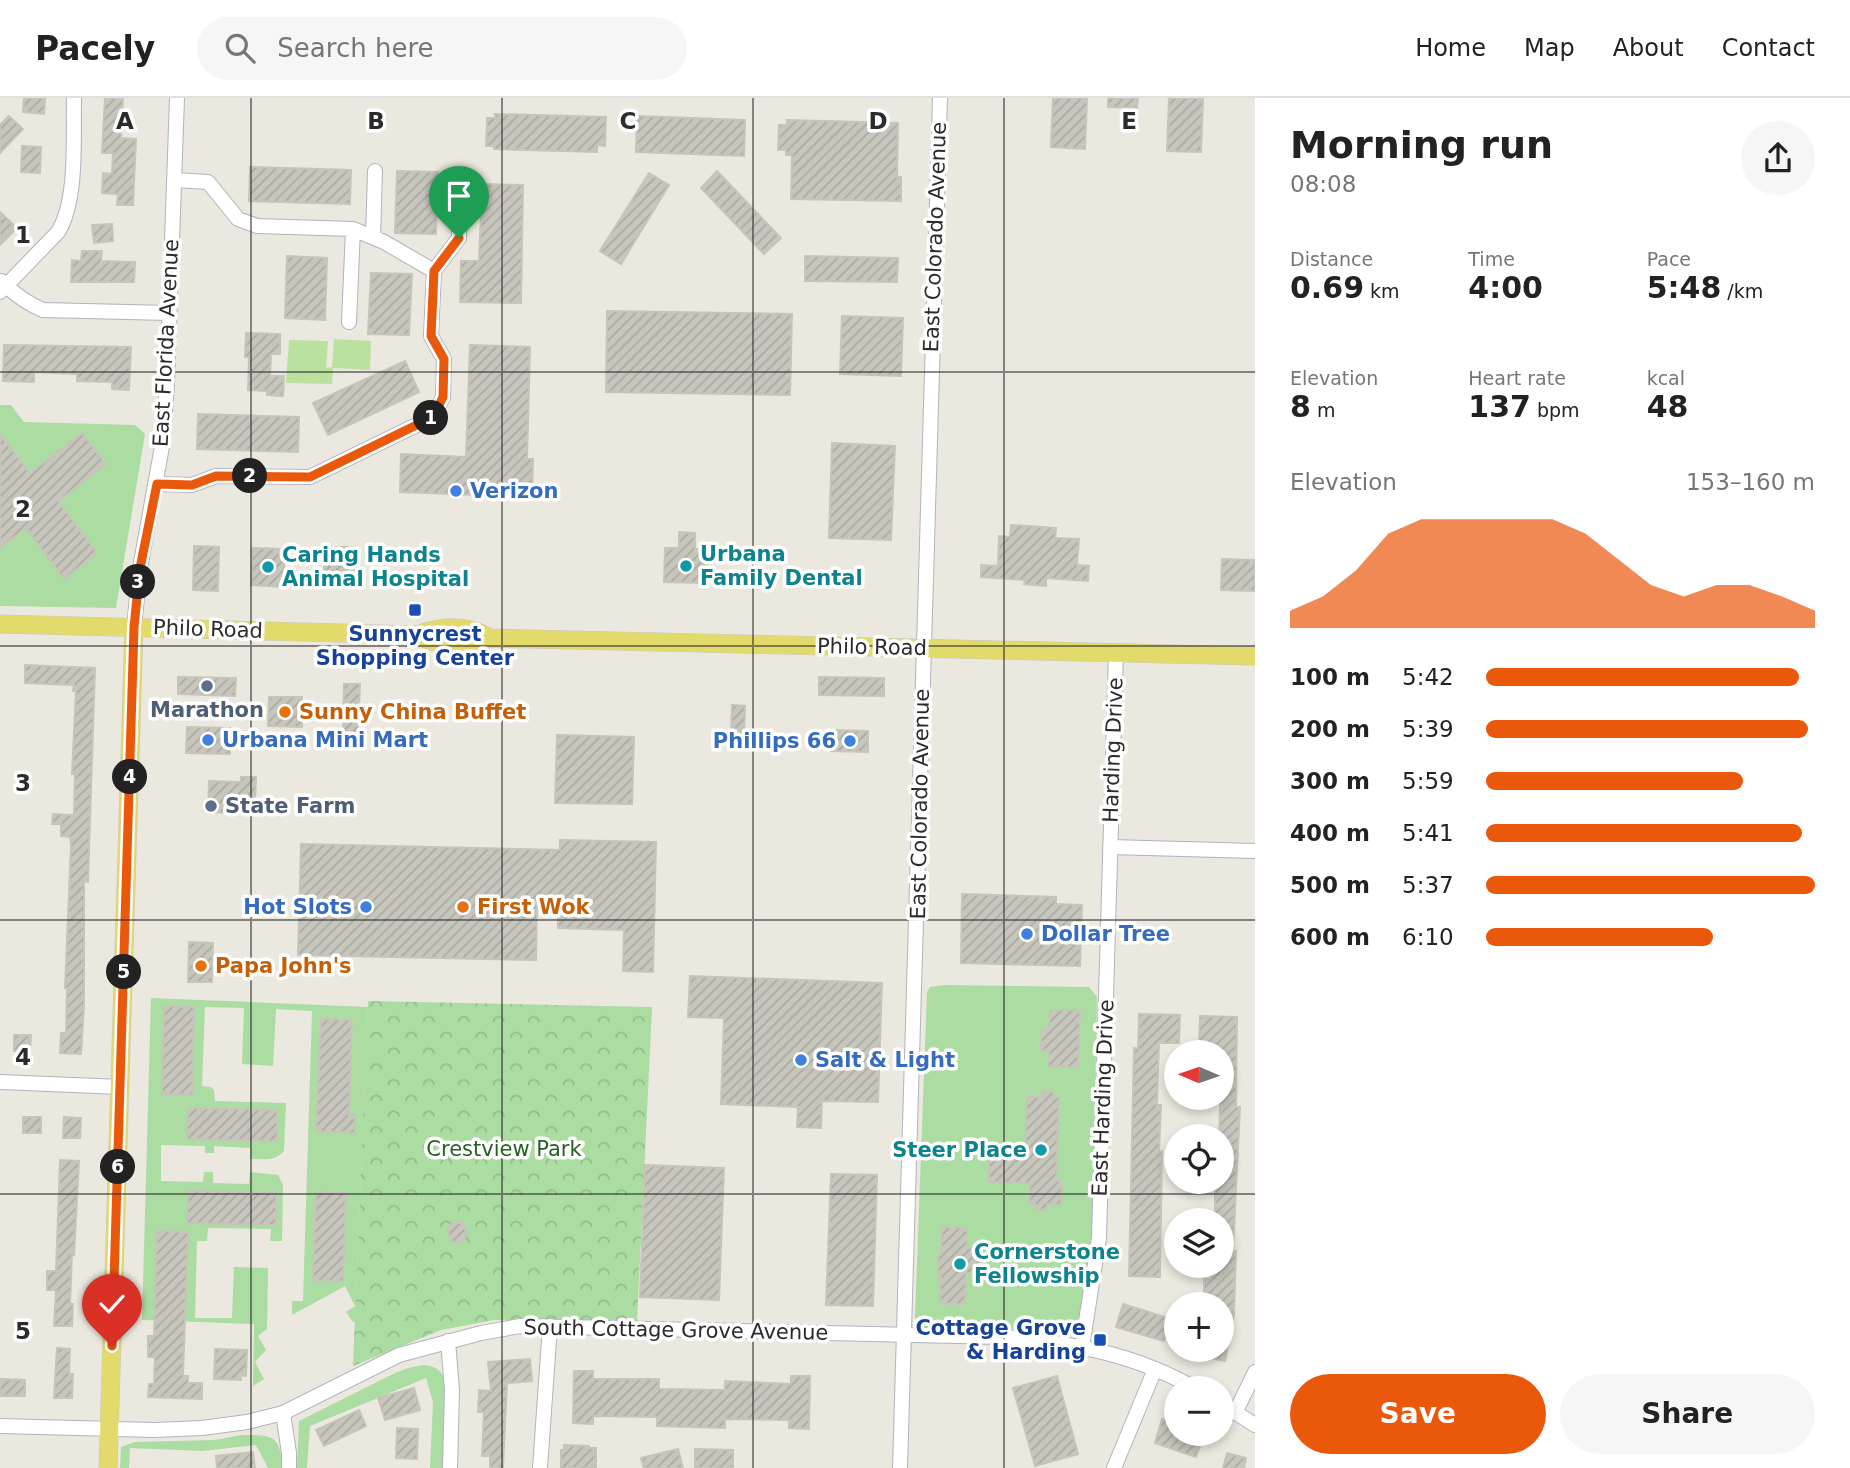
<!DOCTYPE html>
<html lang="en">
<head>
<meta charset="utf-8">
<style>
  :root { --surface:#fff; --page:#f6f6f6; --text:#222; --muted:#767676; --line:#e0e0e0; --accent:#ea580c }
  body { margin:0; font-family:"DejaVu Sans",sans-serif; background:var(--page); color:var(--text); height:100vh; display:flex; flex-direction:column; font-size:26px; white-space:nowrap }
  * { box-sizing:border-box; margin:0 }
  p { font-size:23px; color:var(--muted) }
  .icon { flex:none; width:38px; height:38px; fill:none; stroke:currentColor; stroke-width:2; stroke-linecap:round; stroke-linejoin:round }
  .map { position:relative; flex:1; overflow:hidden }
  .side { display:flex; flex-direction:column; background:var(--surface); width:595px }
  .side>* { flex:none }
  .needle { width:46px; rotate:272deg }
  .buttons { position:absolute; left:1164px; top:942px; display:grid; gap:14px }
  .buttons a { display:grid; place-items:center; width:70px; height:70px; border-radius:50%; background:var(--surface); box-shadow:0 4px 10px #0003; font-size:35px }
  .pin { position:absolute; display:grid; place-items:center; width:60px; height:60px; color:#fff; margin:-72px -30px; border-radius:50% 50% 50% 0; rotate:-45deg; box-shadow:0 0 7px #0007 }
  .pin .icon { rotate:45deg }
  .km { position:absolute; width:35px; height:35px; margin:-18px; border-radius:50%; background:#222; color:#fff; font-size:19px; line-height:35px; text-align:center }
  .round { display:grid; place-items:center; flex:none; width:74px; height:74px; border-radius:37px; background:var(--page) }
  .overview { display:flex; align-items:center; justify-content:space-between; height:119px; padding:0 35px }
  h1 { font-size:38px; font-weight:800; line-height:52px }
  .metrics { display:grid; grid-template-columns:repeat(3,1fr); gap:10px; height:119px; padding:7px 35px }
  .metrics div { display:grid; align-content:center }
  .metrics b { font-size:30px; font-weight:800 }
  .metrics small { font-size:19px; font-weight:400 }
  .metrics p { font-size:19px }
  .chart { height:196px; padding:14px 35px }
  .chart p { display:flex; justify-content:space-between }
  .chart svg { width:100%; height:126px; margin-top:7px; fill:var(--accent); opacity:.7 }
  .cta { display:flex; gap:14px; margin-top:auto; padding:14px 35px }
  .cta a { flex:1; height:80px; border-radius:42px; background:var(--accent); color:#fff; font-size:28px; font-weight:800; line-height:80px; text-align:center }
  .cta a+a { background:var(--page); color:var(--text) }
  ul { padding:0 35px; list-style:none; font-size:23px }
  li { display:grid; grid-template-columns:112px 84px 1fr; align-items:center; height:52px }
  li i { height:18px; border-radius:9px; background:var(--accent) }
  header { display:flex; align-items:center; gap:42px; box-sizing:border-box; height:98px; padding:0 35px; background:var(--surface); border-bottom:2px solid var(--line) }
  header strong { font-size:33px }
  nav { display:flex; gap:38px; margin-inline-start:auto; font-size:24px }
  .search { width:490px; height:63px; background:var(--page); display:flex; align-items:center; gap:18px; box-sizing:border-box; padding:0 24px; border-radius:38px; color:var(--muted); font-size:26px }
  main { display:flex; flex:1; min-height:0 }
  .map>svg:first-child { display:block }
  .grass { fill:#abdca1 }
  .park { fill:url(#park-crowns) }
  .pitch { fill:#bae29e }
  .building { fill:url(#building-hatch); stroke:#c7c4b9; stroke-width:2 }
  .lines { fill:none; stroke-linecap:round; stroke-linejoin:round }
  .minor-casing { stroke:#b2b3bd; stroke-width:16 }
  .major-casing { stroke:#c8c8c8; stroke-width:19 }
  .minor { stroke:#fff; stroke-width:14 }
  .major { stroke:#e3da6c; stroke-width:18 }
  .route-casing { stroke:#fff; stroke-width:14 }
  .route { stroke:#ea580c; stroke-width:9 }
  .grid { fill:none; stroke:#2b2b2b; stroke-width:2; stroke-opacity:0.55 }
  .shop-dot { fill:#3f7fe0; stroke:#fff; stroke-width:2.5 }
  .culture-dot { fill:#0f9aa8; stroke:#fff; stroke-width:2.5 }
  .transit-dot { fill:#1a4fb4; stroke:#fff; stroke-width:2.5 }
  .service-dot { fill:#5c6f8a; stroke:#fff; stroke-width:2.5 }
  .food-dot { fill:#e8710a; stroke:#fff; stroke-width:2.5 }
  .labels { text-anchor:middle; stroke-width:7; stroke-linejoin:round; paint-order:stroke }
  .street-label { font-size:21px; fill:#2b2b2b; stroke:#fff }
  .shop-label { font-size:21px; font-weight:bold; fill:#366cbe; stroke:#fff; text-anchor:start }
  .culture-label { font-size:21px; font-weight:bold; fill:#0d838f; stroke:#fff; text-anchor:start }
  .transit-label { font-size:21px; font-weight:bold; fill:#164399; stroke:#fff }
  .service-label { font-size:21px; font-weight:bold; fill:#4e5e75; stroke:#fff }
  .food-label { font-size:21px; font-weight:bold; fill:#c56008; stroke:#fff; text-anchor:start }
  .park-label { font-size:21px; fill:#256122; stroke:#fff }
  .grid-label { font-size:23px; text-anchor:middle; font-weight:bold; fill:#2b2b2b; stroke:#fff; stroke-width:7; stroke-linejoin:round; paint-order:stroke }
</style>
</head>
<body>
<header>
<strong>Pacely</strong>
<div class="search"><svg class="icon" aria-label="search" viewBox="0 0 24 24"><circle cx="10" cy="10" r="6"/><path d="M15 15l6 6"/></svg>Search here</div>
<nav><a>Home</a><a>Map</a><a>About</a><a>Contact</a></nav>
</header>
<main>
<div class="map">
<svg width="1255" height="1370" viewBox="0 0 1255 1370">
  <defs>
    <pattern id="park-crowns" width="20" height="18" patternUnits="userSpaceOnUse" patternTransform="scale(1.75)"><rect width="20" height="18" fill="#abdca1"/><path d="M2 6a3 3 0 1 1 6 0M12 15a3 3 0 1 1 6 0" fill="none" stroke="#93bd8b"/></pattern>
    <pattern id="building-hatch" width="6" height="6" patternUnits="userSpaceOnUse" patternTransform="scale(1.75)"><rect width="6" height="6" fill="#c7c6bd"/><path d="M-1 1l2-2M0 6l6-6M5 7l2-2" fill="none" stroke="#abaaa3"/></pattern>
  </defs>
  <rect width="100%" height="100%" fill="#ebe8df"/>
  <path class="grass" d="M0 307H11L24 324 135 327 145 336 116 510 0 508V450L26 430 64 480 97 456 58 403 30 375 0 336Z
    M945 887 1089 889 1097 899C1096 953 1095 1007 1094 1061 1093 1102 1095 1205 1073 1237L1065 1239 1012 1234 924 1231 919 1227 915 1219 927 894 930 889Z
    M151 900 368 909 355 1223 353 1224 346 1214 355 1208 345 1188 292 1217V1203H303L312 913 276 911 273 968 242 966 244 910 205 909 202 988 211 989 214 992 215 1003 286 1005 284 1053C274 1064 264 1061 250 1061V1050L214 1048V1055H205V1048L161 1047V1083L203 1084 204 1074H213V1085L249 1086 250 1074 278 1077 283 1087 282 1143H270L271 1131 208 1130 207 1143H197L195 1220H232L234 1169 268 1170 267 1231 258 1238 266 1252 255 1264 264 1281 253 1288 254 1226 142 1222Z
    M424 1267C437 1269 442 1272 446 1285L444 1370H430L433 1304 426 1280 310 1328 307 1370H297L299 1323 393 1276 408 1270Z
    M242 1337C272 1337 281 1337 282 1370H268L256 1347 202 1353 130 1350 129 1370H120L121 1349 135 1344 215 1342Z"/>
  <path class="park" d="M368 903 652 909 637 1224 494 1222 441 1232 353 1268Z"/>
  <path class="pitch" d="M334 241 371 243 370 272 333 270 332 286 286 285 289 242 328 243 326 270 332 269Z"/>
  <path class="building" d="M24 0H45L44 16 23 14Z
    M105 0H123L121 40 136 41 133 107H117L118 96 102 95 103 75 112 76 113 55H102Z
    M1053 0H1087L1085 51 1051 49Z
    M1108 0H1138L1137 10 1108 9Z
    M1169 0H1203L1201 54 1167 53Z
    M495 16 606 19 605 48 597 47V54L494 51V48H486L487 20H495Z
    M9 18 23 31 0 55V27Z
    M637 18 745 22 744 58 636 54Z
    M787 22 898 25 897 79H901V103L791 101 792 57H786V52H778L779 27H787Z
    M22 48 41 49 40 75 21 74Z
    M250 69 351 72 350 106 249 103Z
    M397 73 438 74 436 136 395 135Z
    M717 73 781 140 764 156 701 90Z
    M649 75 669 87 621 166 600 153Z
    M482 86 523 87 521 205 460 204 461 163H479Z
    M0 114 17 130 0 147Z
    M112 126 113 143 94 145 92 127Z
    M82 153H102L101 163 135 164 134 184H71L72 162 81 163Z
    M287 158 327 160 325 222 285 220Z
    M805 158 898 160 897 184 805 183Z
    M371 175 412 176 409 237 368 236Z
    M607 213 792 216 790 297 606 294Z
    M842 218 903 220 901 278 840 276Z
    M246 235 280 236V256H271L270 278H284L283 298 267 297V293L248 292 249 259H245Z
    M4 247 131 249 129 292 112 291V284L77 283V276L34 274V284L3 283Z
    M470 247 530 249 527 361H533L532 399 400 394 401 356 466 359Z
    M405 263 419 294 328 337 313 305Z
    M198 316 299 319 298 354 197 351Z
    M82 335 106 366 58 403 97 455 64 481 26 430 0 450V336L30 375Z
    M832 345 895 348 891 442 829 440Z
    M1011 427 1056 430 1055 440 1079 441 1077 467 1089 468 1088 483 1046 480V488L1024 486 1025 482 981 479V467L998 468 999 438 1010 439Z
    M679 434 695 435V451H709L708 485 664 484 665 450H679Z
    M194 448 219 449 218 493 193 492Z
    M324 449H356L355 479H324Z
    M252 450 285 451 283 489 251 487Z
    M1222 461 1255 462V493L1221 492Z
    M25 567 95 570 88 784 84 783V907L81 956 60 955 61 935H66L67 890H65L71 747 70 739 61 738V726H52L53 716 74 717 75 676H72L76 593H73L74 587 25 585Z
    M178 579 236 580 235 598 178 596Z
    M819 579 884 580V598L819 597Z
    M344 586H360L358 636 343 635Z
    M269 599H302V629L268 628Z
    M732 607 745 608 744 638H731Z
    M187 629 230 630V656L186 655Z
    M832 632 868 633V654L831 653Z
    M557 637 634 639 632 706 555 705Z
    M241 679H256L255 704 241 703V715L208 714 209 683 241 684Z
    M560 742 656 744 653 874 623 873 624 832 558 830V806L537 805 536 862 298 857 301 746 560 752Z
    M962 796 1056 799V806L1082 807 1080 868 961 865Z
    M189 844 213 845 212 884H188Z
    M690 878 882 885 878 1004 822 1003 821 1030 797 1029 798 1009 721 1006 724 920 688 919Z
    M164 908 194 909 192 997 162 996Z
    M1050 912H1080L1078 969 1048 968 1049 953 1041 952 1042 931H1049Z
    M1139 916 1180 917 1179 945H1159L1157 1007H1161L1159 1053H1162L1160 1179 1129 1178 1134 950 1138 951Z
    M1200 918 1237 919 1236 1009H1240L1233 1153H1236L1234 1217 1225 1263 1190 1256V1251H1222V1200L1204 1199V1181H1211V1167H1222V1122H1215V1083H1222V1038H1219L1222 954H1216V947L1199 946Z
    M321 921 352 922 349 1017H355V1035L316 1033Z
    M14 937H31L30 954 14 953Z
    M1042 993 1054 994 1053 999H1059L1056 1083H1062L1061 1107 1047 1106 1046 1112 1035 1111 1036 1107 1029 1106 1030 1085 989 1084V1060L996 1061 997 1052 1025 1053 1027 999H1042Z
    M188 1010 277 1012V1043L187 1041Z
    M23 1019H41V1035H23Z
    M64 1019 81 1020 80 1040H63Z
    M60 1062 79 1063 74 1157 72 1156 70 1206H73L72 1228H54L56 1192H47V1173H56Z
    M645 1067 724 1070 719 1202 640 1199Z
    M831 1076 877 1077 873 1208 826 1207Z
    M188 1093 276 1095V1127L187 1125Z
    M316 1094 346 1095 343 1183 313 1182Z
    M452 1125H462L467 1135 462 1145 452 1144 447 1133Z
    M942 1129 967 1130V1150H983V1175H966L965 1206H940L941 1178H938V1157H941Z
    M157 1133 188 1134 183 1278H188V1285H202V1301L148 1299 149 1286H154L155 1259H148V1238H154Z
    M1123 1206 1171 1221 1164 1243 1116 1229Z
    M57 1250 70 1251 69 1276H73L72 1300H54Z
    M215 1251 247 1252 246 1278 241 1277V1282L214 1281Z
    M530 1261 532 1283 507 1285 503 1370H490V1358H482L484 1314H478L479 1292 491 1293 488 1264Z
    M574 1273H593V1281H659V1291L725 1292V1283L791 1286V1278H810L809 1331 789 1330V1322L725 1321V1330L657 1328V1319L593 1318V1326L573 1325Z
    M1057 1278 1078 1356 1035 1368 1013 1290Z
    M0 1281 25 1282V1298H0Z
    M414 1290 420 1312 385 1322 378 1300Z
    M359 1312 366 1328 324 1348 316 1332Z
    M1162 1321 1176 1325V1335H1204L1196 1359 1155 1345Z
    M397 1330 418 1331 417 1361 396 1360Z
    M564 1347 589 1348V1350H596V1370H561V1352H564Z
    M678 1351 683 1370H644L641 1360Z
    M695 1351 733 1352V1370H695Z
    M253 1354 255 1370H217L216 1358Z
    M1227 1355 1246 1360 1244 1370H1223Z"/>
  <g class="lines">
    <defs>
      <path id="minor" d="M174 82 208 84 238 121 257 128 353 131 384 144 434 173
        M373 139 375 73
        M1 183C14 196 26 205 43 212L169 215
        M0 194 58 134C78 102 73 39 74 0
        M349 224 353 131
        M157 386 192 387 216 378 310 379 433 319 443 299 444 261 431 238 434 173 459 140 460 78
        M134 529 140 470 163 343 167 285 177 0
        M1110 749 1255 753
        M0 984 121 989
        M448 1243 452 1292 450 1370
        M1082 1249 1099 1140 1116 554
        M1222 1306 1255 1327
        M283 1315 289 1355V1370
        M1235 1315 1255 1274
        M0 1328 154 1332 202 1330 247 1324 283 1315 399 1257 481 1235 520 1228 1002 1239C1069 1244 1135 1256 1194 1290
        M540 1370 550 1228
        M900 1370 940 0
        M1114 1370 1155 1271"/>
      <path id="major" d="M0 526 417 537C441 528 468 526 490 540
        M417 537C441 549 465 551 490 540L1255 558
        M108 1370 134 529"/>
    </defs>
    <use href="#minor" class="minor-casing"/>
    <use href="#major" class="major-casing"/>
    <use href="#minor" class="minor"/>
    <use href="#major" class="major"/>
  </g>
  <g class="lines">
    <defs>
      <path id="route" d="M112 1248 134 529 140 470 157 386 192 387 216 378 310 379 433 319 443 299 444 261 431 238 434 173 459 140"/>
    </defs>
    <use href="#route" class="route-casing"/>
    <use href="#route" class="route"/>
  </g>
  <path class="grid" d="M251 0V1370M502 0V1370M753 0V1370M1004 0V1370M0 274H1255M0 548H1255M0 822H1255M0 1096H1255"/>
  <g class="shop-dot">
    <circle cx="456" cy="393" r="7"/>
    <circle cx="208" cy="642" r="7"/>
    <circle cx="850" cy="643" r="7"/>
    <circle cx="366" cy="809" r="7"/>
    <circle cx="1027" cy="836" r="7"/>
    <circle cx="801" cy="962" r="7"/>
  </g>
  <g class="culture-dot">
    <circle cx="686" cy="468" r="7"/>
    <circle cx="268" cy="469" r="7"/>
    <circle cx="1041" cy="1052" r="7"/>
    <circle cx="960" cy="1166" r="7"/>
  </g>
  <g class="transit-dot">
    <rect x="408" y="505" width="14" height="14" rx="3.5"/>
    <rect x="1093" y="1235" width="14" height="14" rx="3.5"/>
  </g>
  <g class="service-dot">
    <circle cx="207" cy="588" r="7"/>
    <circle cx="211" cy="708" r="7"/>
  </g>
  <g class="food-dot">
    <circle cx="285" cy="614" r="7"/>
    <circle cx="463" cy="809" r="7"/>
    <circle cx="201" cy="868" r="7"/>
  </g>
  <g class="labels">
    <g class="street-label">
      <text transform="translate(935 139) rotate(-88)" y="7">East Colorado Avenue</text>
      <text transform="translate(166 245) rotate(-87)" y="7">East Florida Avenue</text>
      <text transform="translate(208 531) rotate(2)" y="7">Philo Road</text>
      <text transform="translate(872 549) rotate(1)" y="7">Philo Road</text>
      <text transform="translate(1113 652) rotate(-88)" y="7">Harding Drive</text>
      <text transform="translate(920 706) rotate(-89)" y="7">East Colorado Avenue</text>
      <text transform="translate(1103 1000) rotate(-88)" y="7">East Harding Drive</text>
      <text transform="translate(676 1232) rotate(1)" y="7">South Cottage Grove Avenue</text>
    </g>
    <g class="shop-label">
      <text x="470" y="400">Verizon</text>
      <text x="222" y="649">Urbana Mini Mart</text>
      <text x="836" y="650" text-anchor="end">Phillips 66</text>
      <text x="352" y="816" text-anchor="end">Hot Slots</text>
      <text x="1041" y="843">Dollar Tree</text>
      <text x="815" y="969">Salt &amp; Light</text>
    </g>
    <g class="culture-label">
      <text x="700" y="463">Urbana<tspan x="700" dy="24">Family Dental</tspan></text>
      <text x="282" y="464">Caring Hands<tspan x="282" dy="24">Animal Hospital</tspan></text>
      <text x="1027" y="1059" text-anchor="end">Steer Place</text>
      <text x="974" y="1161">Cornerstone<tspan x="974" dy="24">Fellowship</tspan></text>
    </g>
    <g class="transit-label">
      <text x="415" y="543">Sunnycrest<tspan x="415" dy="24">Shopping Center</tspan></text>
      <text x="1086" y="1237" text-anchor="end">Cottage Grove<tspan x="1086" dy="24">&amp; Harding</tspan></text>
    </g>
    <g class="service-label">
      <text x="207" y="619">Marathon</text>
      <text x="225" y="715" text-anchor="start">State Farm</text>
    </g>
    <g class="food-label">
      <text x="299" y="621">Sunny China Buffet</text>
      <text x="477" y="816">First Wok</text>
      <text x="215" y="875">Papa John's</text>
    </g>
    <g class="park-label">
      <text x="504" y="1058">Crestview Park</text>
    </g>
  </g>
  <g class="grid-label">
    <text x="125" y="31">A</text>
    <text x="376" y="31">B</text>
    <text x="628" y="31">C</text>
    <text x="878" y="31">D</text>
    <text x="1129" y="31">E</text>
    <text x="23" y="145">1</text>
    <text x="23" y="419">2</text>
    <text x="23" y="693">3</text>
    <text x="23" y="967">4</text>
    <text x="23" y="1241">5</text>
  </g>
</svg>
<div class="buttons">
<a><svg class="needle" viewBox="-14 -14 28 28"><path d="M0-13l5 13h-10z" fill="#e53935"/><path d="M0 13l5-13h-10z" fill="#767676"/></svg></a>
<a><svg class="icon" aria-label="locate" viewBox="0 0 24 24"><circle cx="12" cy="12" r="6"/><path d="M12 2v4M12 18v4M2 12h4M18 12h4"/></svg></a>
<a><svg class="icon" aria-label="layers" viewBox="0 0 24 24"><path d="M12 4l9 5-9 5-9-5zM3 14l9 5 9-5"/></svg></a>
<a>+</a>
<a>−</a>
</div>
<div class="pin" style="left:459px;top:140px;background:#1e9e55"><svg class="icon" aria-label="arrive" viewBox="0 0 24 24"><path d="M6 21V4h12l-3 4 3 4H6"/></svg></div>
<div class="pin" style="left:112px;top:1248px;background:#d93025"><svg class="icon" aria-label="check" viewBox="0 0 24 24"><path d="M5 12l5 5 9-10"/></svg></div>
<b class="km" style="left:431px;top:320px">1</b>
<b class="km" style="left:250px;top:378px">2</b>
<b class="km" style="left:138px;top:484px">3</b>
<b class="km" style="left:130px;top:679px">4</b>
<b class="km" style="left:124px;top:874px">5</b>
<b class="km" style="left:118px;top:1069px">6</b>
</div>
<section class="side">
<div class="overview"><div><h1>Morning run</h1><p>08:08</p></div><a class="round"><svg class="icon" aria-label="share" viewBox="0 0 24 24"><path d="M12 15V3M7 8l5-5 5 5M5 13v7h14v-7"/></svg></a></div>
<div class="metrics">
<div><p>Distance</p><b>0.69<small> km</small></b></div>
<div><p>Time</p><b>4:00</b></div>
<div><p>Pace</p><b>5:48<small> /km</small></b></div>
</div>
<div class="metrics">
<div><p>Elevation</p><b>8<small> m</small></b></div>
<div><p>Heart rate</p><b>137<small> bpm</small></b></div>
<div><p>kcal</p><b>48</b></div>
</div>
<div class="chart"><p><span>Elevation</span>153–160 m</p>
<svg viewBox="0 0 160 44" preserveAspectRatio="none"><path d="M0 44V38L10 33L20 24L30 11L40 6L50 6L60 6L70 6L80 6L90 11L100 20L110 29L120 33L130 29L140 29L150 33L160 38V44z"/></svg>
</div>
<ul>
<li><b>100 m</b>5:42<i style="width:95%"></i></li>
<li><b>200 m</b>5:39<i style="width:98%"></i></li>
<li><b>300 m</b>5:59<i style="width:78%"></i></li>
<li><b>400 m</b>5:41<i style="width:96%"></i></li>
<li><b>500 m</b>5:37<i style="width:100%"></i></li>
<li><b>600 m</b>6:10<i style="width:69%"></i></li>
</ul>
<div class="cta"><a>Save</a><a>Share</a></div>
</section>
</main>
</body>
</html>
